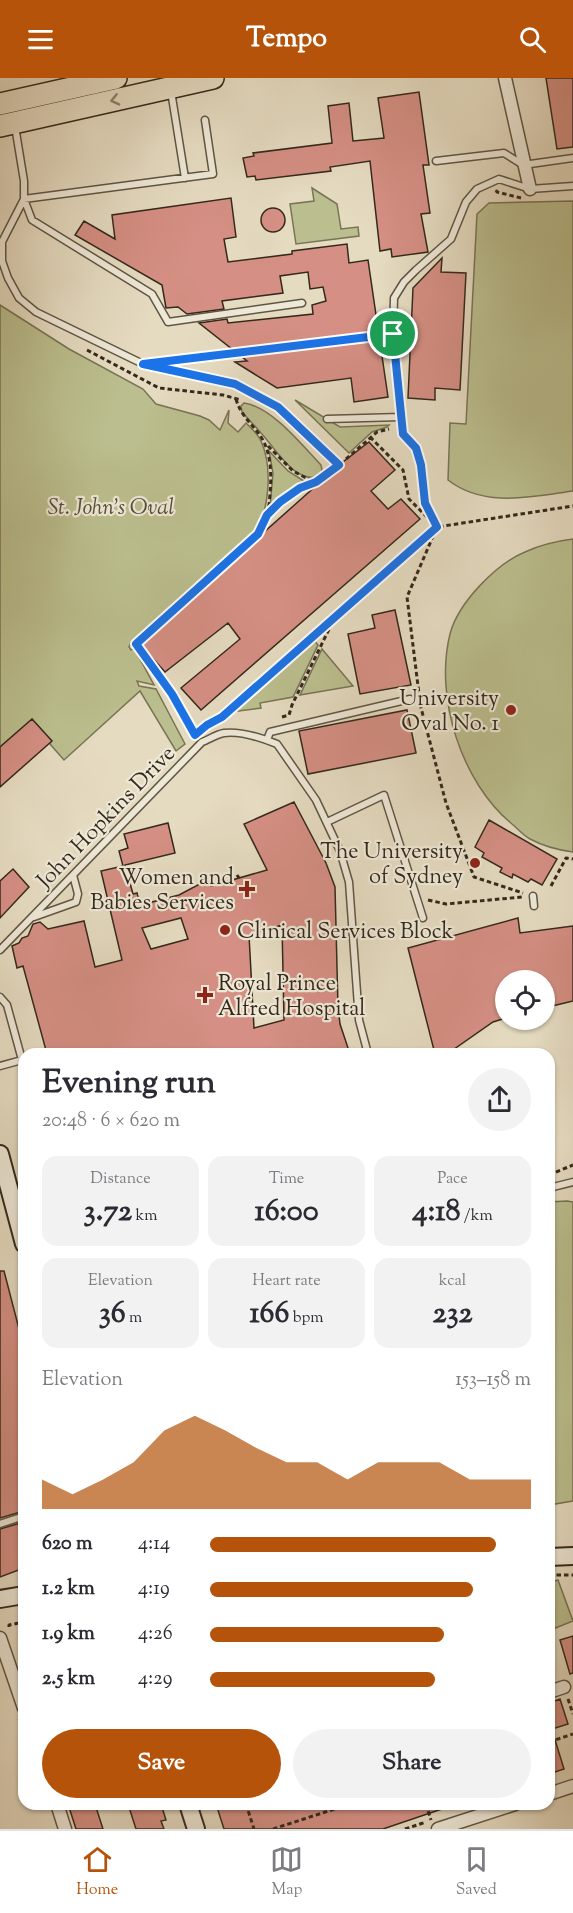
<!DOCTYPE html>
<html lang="en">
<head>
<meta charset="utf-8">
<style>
  :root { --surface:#fff; --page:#f2f2f3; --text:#2b2b33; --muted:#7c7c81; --line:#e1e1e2; --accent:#b45309 }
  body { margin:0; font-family:"Sorts Mill Goudy",serif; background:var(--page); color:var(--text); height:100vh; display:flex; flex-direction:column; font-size:22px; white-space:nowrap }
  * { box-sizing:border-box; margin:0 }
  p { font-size:20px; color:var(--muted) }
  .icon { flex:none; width:33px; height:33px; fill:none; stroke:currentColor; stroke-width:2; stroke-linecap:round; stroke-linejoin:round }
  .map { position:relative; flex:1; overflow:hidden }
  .panel { position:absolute; left:18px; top:970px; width:537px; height:762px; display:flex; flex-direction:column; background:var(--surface); border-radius:18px; box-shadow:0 2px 4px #0004 }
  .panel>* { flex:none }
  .tools { position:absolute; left:495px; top:892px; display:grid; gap:12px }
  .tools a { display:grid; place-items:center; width:60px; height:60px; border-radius:50%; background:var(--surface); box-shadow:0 2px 4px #0004; font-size:30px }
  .pin { position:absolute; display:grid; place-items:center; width:51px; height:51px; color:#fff; margin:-26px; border:3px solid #fff; border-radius:50%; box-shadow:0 2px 6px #0007 }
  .round { display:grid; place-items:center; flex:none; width:63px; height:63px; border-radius:32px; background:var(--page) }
  .summary { display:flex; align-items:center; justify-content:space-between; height:102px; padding:0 24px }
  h1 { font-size:33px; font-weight:700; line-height:45px }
  .metrics { display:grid; grid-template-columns:repeat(3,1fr); gap:9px; height:102px; padding:6px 24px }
  .metrics div { display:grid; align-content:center; border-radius:15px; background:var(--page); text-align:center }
  .metrics b { font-size:30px; font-weight:700 }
  .metrics small { font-size:16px; font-weight:400 }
  .metrics p { font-size:16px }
  .chart { height:168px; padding:12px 24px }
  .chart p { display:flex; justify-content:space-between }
  .chart svg { width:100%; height:108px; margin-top:6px; fill:var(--accent); opacity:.7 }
  .primary-button { display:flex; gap:12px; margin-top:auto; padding:12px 24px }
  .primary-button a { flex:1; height:69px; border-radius:36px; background:var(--accent); color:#fff; font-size:24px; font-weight:700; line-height:69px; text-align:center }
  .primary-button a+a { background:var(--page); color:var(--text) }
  ul { padding:0 24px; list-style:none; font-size:20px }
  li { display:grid; grid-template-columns:96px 72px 1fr; align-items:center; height:45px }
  li i { height:15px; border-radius:8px; background:var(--accent) }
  header { display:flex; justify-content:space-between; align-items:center; height:78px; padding:0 24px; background:var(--accent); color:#fff; font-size:27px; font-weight:700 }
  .tab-bar { display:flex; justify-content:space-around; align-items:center; height:84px; border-top:2px solid var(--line); background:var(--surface); font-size:16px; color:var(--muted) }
  .tab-bar a { display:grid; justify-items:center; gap:3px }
  .tab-bar .active { color:var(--accent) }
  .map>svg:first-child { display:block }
  .green { fill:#bbbe8e; stroke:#787455; stroke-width:1.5 }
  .building { fill:#d58f84; stroke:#34291c; stroke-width:1.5; fill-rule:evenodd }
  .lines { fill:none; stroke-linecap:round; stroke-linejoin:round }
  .lane-casing { stroke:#605645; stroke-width:9 }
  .street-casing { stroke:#605645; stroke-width:15 }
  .secondary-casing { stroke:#34291c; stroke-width:20 }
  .highway-casing { stroke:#34291c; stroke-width:24 }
  .path { stroke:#34291c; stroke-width:3; stroke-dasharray:4.5 3; stroke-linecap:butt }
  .lane { stroke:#eee8d7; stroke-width:6 }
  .street { stroke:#eee8d7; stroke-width:12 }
  .secondary { stroke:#eee8d7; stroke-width:16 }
  .highway { stroke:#e5dbc1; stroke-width:21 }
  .oneway { stroke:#8c826e }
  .route-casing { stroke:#fff; stroke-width:12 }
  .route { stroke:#1a73e8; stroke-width:8 }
  .poi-dot { fill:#8f2418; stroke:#eee8d7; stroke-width:2 }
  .labels { text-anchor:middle; stroke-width:4.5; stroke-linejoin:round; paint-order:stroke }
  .park-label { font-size:22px; font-style:italic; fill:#564e38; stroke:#eee8d7 }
  .poi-label { font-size:22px; fill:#34291c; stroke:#eee8d7; text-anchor:end }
  .street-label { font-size:22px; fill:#34291c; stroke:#eee8d7 }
</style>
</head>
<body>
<header><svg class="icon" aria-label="menu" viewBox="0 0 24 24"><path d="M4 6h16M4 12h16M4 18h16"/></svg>Tempo<svg class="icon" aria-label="search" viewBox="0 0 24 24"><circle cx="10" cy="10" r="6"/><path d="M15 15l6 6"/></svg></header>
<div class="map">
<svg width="573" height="1751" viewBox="0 0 573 1751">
  <rect width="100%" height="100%" fill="#e5dbc1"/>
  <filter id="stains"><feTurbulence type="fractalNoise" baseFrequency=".00333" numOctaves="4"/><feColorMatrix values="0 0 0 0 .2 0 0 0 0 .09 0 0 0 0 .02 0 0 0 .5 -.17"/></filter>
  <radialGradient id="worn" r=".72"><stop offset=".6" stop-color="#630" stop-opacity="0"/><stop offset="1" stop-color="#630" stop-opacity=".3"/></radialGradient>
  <path class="green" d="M312 110 337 126 341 151 358 149 359 158 296 166 290 126 314 123Z
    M573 123V413C530 419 484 430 448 402L450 345 466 346 477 136 489 125Z
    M0 227 69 271 143 311 156 326 200 338 209 342 220 352 229 332 228 345 238 354 246 345C252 351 258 356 261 363 273 390 269 430 256 455L131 565 129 569 131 572 134 570 154 607 137 603 139 608 156 611 185 666 176 673 140 613 64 682 50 666 51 663 32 641 0 669Z
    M295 322 340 349 389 347 387 349 372 354 349 375Z
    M244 325C272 329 302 367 321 387L323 397C297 410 276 371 261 355 255 348 248 341 242 334L241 328Z
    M269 373 288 393 307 405 284 417 270 430 273 395Z
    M573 461V774C558 772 543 768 530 761 523 757 518 751 512 746 462 705 434 620 450 556 458 525 496 486 525 474 540 467 557 463 573 461Z
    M313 561 318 567 293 619 260 625 261 630 231 634Z
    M322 571 353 608 300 617Z
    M567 1123 573 1124V1423L549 1427V1124Z
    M558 1502 573 1543 553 1551 549 1540V1505Z"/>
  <path class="building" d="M546 0H573V69L557 71Z
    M419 14 429 87H423L430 135 421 136 428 174 392 179 391 171 380 173 370 83 330 89 331 93 256 102 255 98 247 99 243 80 254 78 253 75 332 65 328 28 349 25 353 63 384 60 378 20Z
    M231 120 236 159 224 161 228 184 292 176V173L347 166 349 185 368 182 388 319 354 324 351 300 277 310 235 284 247 283 199 245 227 241 228 245 313 236 312 227 326 223 323 209 310 211 308 194 280 198 283 215 222 223 224 231 187 236 178 229 166 230 162 207 75 157 84 143 115 161 112 137Z
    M261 142a12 12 0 1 1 24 0a12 12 0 1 1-24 0Z
    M442 180 441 194 466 195 460 312 435 310V322L408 320 413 210Z
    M369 364 395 392 371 413 388 431 401 421 420 441 201 632 181 610 240 561 228 545 165 594 139 565 335 391H342L343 384Z
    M395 532 411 607 360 616 348 556 375 550 372 537Z
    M407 632 416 675 308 696 299 653Z
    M32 641 52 663 0 709V669Z
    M294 724 326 785 335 809 338 929 340 946 350 976H47L23 888 17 890 12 868 19 865 22 860 28 858 33 846 40 844 48 851 84 843 95 889 122 882 101 793 123 788 119 773 128 770 124 756 168 745 175 775 125 787 133 816 137 815 140 827 179 817 209 801 211 808 267 792 244 746ZM181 840 188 861 151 871 142 850ZM282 847 284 942 254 950 249 857Z
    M489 742 557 781 542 807 531 801 528 804 513 796 512 800 500 794 502 790 482 779 484 775 475 769Z
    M13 791 29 809 0 840V803Z
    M518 840 520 855 573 848V923L544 930V903H506V940L493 944 447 976H435L408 870Z
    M0 1193H4L24 1270V1433L0 1440Z
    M24 1444V1490L0 1499V1451Z
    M573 1558V1595L570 1596 560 1562Z
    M560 1621 568 1646 549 1652V1625Z
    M549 1652H552L564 1691 549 1696Z
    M68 1726H95L103 1751H76Z
    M128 1726H161L166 1742 161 1743 164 1751H136Z
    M216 1726H365L366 1730 377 1726H448V1729L383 1751H224Z"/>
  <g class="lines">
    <defs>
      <path id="lane" d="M171 13 185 100
        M205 42 213 96 24 121 2 164V183L8 200 19 220 36 234 143 286 235 306 278 329 339 387
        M15 48 24 103V121L32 142 152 216 168 244 302 225
        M436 83 504 75 523 87 573 80
        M327 341 401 339 393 256 394 220 404 204 416 192 451 161 466 124 477 111 499 101 530 111 573 108
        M267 662 270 654 410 621
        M327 744 384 717 423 840
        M533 818 534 828
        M34 839 76 824 78 816 73 797
        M0 872 202 664C208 662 217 656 224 655 240 653 262 660 277 666L316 722 340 773 349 804 359 942 368 976
        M0 919 7 927 22 982 0 988
        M549 1110 573 1104
        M0 1446 24 1438"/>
      <path id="street" d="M505 0 530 111
        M0 1560 24 1630
        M549 1614 564 1609
        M549 1716 573 1708
        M57 1726 65 1751
        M438 1751 515 1726"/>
      <path id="secondary" d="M0 1076 24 1166
        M549 1479 573 1478
        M0 1521 24 1517
        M188 1726 196 1751"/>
      <path id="highway" d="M0 26 116 0
        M0 48 213 0"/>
    </defs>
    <use href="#lane" class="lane-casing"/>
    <use href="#street" class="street-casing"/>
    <use href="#secondary" class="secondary-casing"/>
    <use href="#highway" class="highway-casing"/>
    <path class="path" d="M496 112 497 114 521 120
      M87 272 159 310 223 317 241 322
      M178 282 383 257
      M236 321C240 336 250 344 259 356 275 377 271 410 268 435
      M403 347V356L416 370 421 387 425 425 437 449 407 519 419 616
      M370 359 403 392 409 421 433 445
      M268 368 293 393 314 404
      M346 381 377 354 389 351
      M420 626 446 725 474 799 523 815
      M282 639 289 637 292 627 334 541
      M200 653 222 639 437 449 573 428
      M195 657 172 616 136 566 258 456 267 437 280 424 300 410 316 404 331 392
      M237 797 239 800
      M551 808 566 780 573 781
      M428 822 446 826 522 819
      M549 1097 573 1087
      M549 1497H573
      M9 1549V1547L24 1544
      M568 1621 573 1636
      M19 1641 24 1655
      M549 1664 573 1656
      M246 1726 254 1751
      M426 1726 431 1742
      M273 1751 350 1726
      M405 1751 426 1744"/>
    <use href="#lane" class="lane"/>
    <use href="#street" class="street"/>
    <use href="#secondary" class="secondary"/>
    <use href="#highway" class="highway"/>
  </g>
  <defs><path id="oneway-chevron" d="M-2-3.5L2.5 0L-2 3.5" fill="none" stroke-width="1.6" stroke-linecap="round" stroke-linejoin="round" transform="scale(1.5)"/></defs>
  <use class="oneway" href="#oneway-chevron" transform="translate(115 22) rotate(167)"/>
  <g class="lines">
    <defs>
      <path id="route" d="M393 256 403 356 416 370 421 387 425 425 437 449 222 639 207 647 195 657 172 616 136 566 258 456 267 437 280 424 300 410 316 404 339 387 278 329 235 306 143 286Z"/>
    </defs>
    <use href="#route" class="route-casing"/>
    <use href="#route" class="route"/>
  </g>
  <g class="poi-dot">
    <circle cx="511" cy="632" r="6"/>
    <circle cx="475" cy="785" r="6"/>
    <path d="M244 802h6v6h6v6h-6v6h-6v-6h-6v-6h6z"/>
    <circle cx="225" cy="852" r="6"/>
    <path d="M202 908h6v6h6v6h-6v6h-6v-6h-6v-6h6z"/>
  </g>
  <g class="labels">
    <g class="park-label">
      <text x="111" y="436">St. John's Oval</text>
    </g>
    <g class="poi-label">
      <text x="499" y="627">University<tspan x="499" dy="25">Oval No. 1</tspan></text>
      <text x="463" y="780">The University<tspan x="463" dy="25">of Sydney</tspan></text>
      <text x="234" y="806">Women and<tspan x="234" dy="25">Babies Services</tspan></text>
      <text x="237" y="860" text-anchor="start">Clinical Services Block</text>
      <text x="218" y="912" text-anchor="start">Royal Prince<tspan x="218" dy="25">Alfred Hospital</tspan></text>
    </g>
    <g class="street-label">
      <text transform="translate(105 738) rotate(-46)" y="8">John Hopkins Drive</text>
    </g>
  </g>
  <rect width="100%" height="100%" filter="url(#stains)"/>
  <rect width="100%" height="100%" fill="url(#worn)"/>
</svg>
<div class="tools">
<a><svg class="icon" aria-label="locate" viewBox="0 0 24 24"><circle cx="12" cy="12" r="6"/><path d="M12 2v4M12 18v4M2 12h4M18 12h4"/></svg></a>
</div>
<div class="pin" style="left:393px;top:256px;background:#1e9e55"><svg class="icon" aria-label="arrive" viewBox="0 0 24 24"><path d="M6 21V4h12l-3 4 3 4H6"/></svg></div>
<section class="panel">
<div class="summary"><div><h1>Evening run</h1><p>20:48 · 6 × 620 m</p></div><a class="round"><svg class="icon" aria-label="share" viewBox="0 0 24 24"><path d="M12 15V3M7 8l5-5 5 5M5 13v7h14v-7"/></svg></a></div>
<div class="metrics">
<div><p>Distance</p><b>3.72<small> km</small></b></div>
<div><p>Time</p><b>16:00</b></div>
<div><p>Pace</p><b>4:18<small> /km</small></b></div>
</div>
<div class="metrics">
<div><p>Elevation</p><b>36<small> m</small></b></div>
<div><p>Heart rate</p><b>166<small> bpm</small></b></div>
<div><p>kcal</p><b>232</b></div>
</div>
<div class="chart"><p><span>Elevation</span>153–158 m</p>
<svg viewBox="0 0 160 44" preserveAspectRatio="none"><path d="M0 44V32L10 38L20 32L30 25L40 12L50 6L60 12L70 19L80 25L90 25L100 32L110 25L120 25L130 25L140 32L150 32L160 32V44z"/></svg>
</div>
<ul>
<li><b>620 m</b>4:14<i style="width:89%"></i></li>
<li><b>1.2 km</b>4:19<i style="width:82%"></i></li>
<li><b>1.9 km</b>4:26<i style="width:73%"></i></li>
<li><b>2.5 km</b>4:29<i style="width:70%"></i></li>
</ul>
<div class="primary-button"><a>Save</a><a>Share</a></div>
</section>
</div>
<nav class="tab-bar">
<a class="active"><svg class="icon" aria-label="home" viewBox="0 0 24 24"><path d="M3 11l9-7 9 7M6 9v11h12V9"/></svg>Home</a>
<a><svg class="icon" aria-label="map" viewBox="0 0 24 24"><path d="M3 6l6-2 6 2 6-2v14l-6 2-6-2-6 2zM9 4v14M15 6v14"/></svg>Map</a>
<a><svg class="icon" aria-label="saved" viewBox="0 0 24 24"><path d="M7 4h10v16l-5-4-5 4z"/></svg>Saved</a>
</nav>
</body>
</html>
